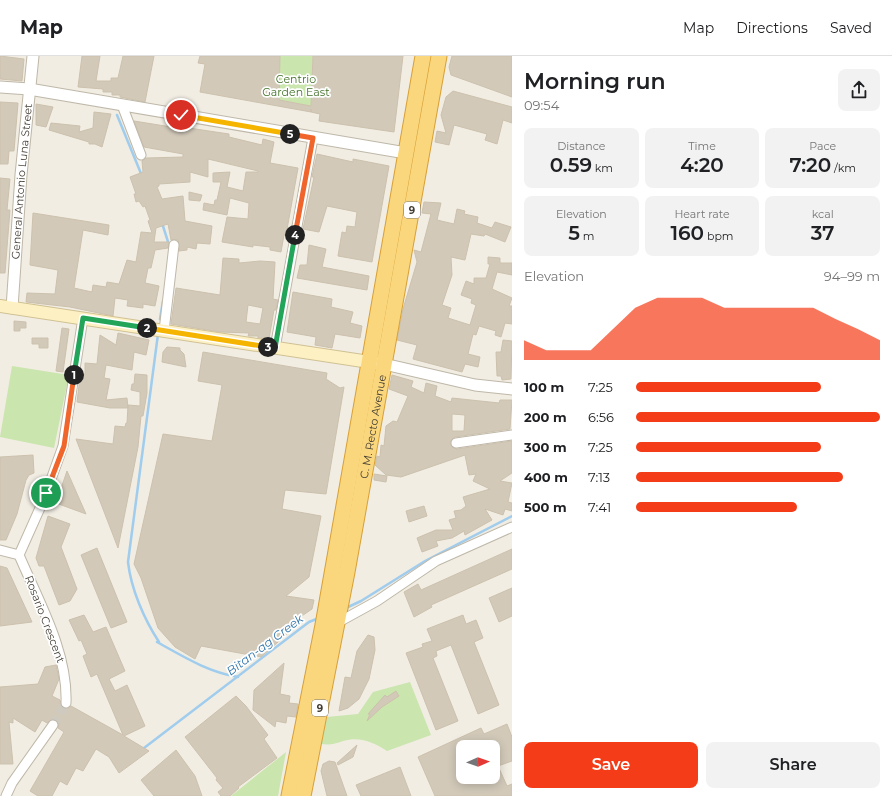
<!DOCTYPE html>
<html lang="en">
<head>
<meta charset="utf-8">
<style>
  :root { --surface:#fff; --page:#f2f2f2; --text:#202124; --muted:#757577; --line:#e0e0e0; --accent:#f43d18 }
  body { margin:0; font-family:Montserrat,sans-serif; background:var(--page); color:var(--text); height:100vh; display:flex; flex-direction:column; font-size:15px; white-space:nowrap }
  * { box-sizing:border-box; margin:0 }
  p { font-size:13px; color:var(--muted) }
  .icon { flex:none; width:22px; height:22px; fill:none; stroke:currentColor; stroke-width:2; stroke-linecap:round; stroke-linejoin:round }
  .map { position:relative; flex:1; overflow:hidden }
  .details { display:flex; flex-direction:column; background:var(--surface); width:380px }
  .details>* { flex:none }
  .needle { width:26px; rotate:88deg }
  .tools { position:absolute; left:456px; top:684px; display:grid; gap:8px }
  .tools a { display:grid; place-items:center; width:44px; height:44px; border-radius:8px; background:var(--surface); box-shadow:0 2px 10px #0003; font-size:20px }
  .pin { position:absolute; display:grid; place-items:center; width:34px; height:34px; color:#fff; margin:-17px; border:2px solid #fff; border-radius:50%; box-shadow:0 1px 4px #0007 }
  .km { position:absolute; width:20px; height:20px; margin:-10px; border-radius:50%; background:#222; color:#fff; font-size:11px; line-height:20px; text-align:center }
  .round { display:grid; place-items:center; flex:none; width:42px; height:42px; border-radius:8px; background:var(--page) }
  .overview { display:flex; align-items:center; justify-content:space-between; height:68px; padding:0 12px }
  h1 { font-size:22px; font-weight:600; line-height:30px }
  .metrics { display:grid; grid-template-columns:repeat(3,1fr); gap:6px; height:68px; padding:4px 12px }
  .metrics div { display:grid; align-content:center; border-radius:8px; background:var(--page); text-align:center }
  .metrics b { font-size:20px; font-weight:600 }
  .metrics small { font-size:11px; font-weight:400 }
  .metrics p { font-size:11px }
  .chart { height:112px; padding:8px 12px }
  .chart p { display:flex; justify-content:space-between }
  .chart svg { width:100%; height:72px; margin-top:4px; fill:var(--accent); opacity:.7 }
  .action { display:flex; gap:8px; margin-top:auto; padding:8px 12px }
  .action a { flex:1; height:46px; border-radius:8px; background:var(--accent); color:#fff; font-size:16px; font-weight:600; line-height:46px; text-align:center }
  .action a+a { background:var(--page); color:var(--text) }
  ul { padding:0 12px; list-style:none; font-size:13px }
  li { display:grid; grid-template-columns:64px 48px 1fr; align-items:center; height:30px }
  li i { height:10px; border-radius:5px; background:var(--accent) }
  header { display:flex; align-items:center; gap:24px; box-sizing:border-box; height:56px; padding:0 20px; background:var(--surface); border-bottom:1px solid var(--line) }
  header strong { font-size:19px }
  nav { display:flex; gap:22px; margin-inline-start:auto; font-size:14px }
  main { display:flex; flex:1; min-height:0 }
  .map>svg:first-child { display:block }
  .green { fill:#cae5ad }
  .lines { fill:none; stroke-linecap:round; stroke-linejoin:round }
  .stream { stroke:#a0cced; stroke-width:2.5 }
  .building { fill:#d2c9b9; stroke:#cdc1ad; fill-rule:evenodd }
  .minor-tunnel { stroke:#cecac0; stroke-width:9; stroke-dasharray:9 4.5; stroke-linecap:butt }
  .minor-casing { stroke:#bfb8a9; stroke-width:11 }
  .tertiary-casing { stroke:#bfb8a9; stroke-width:13 }
  .secondary-casing { stroke:#d0c194; stroke-width:14 }
  .trunk-casing { stroke:#d8a036; stroke-width:17 }
  .minor { stroke:#fff; stroke-width:9 }
  .tertiary { stroke:#fff; stroke-width:11 }
  .secondary { stroke:#fdf0c2; stroke-width:12 }
  .trunk { stroke:#fad67c; stroke-width:15 }
  .split-1-casing { stroke:#fff; stroke-width:8 }
  .split-2-casing { stroke:#fff; stroke-width:8 }
  .split-3-casing { stroke:#fff; stroke-width:8 }
  .split-4-casing { stroke:#fff; stroke-width:8 }
  .split-5-casing { stroke:#fff; stroke-width:8 }
  .split-6-casing { stroke:#fff; stroke-width:8 }
  .split-1 { stroke:#f0652b; stroke-width:5 }
  .split-2 { stroke:#22a559; stroke-width:5 }
  .split-3 { stroke:#f5b400; stroke-width:5 }
  .split-4 { stroke:#22a559; stroke-width:5 }
  .split-5 { stroke:#f0652b; stroke-width:5 }
  .split-6 { stroke:#f5b400; stroke-width:5 }
  .labels { text-anchor:middle; stroke-width:3.5; stroke-linejoin:round; paint-order:stroke }
  .shield { fill:#fff; stroke:#7b7771; stroke-width:1 }
  .shield-label { font-size:10px; font-weight:bold; fill:#433d34 }
  .park-label { font-size:11px; fill:#437229; stroke:#fff }
  .street-label { font-size:11px; fill:#433d34; stroke:#fff }
  .water-label { font-size:12px; font-style:italic; fill:#3175ab; stroke:#fff }
</style>
</head>
<body>
<header>
<strong>Map</strong>
<nav><a>Map</a><a>Directions</a><a>Saved</a></nav>
</header>
<main>
<div class="map">
<svg width="512" height="740" viewBox="0 0 512 740">
  <rect width="100%" height="100%" fill="#f1ede3"/>
  <path class="green" d="M280 0H313L311 50 279 44Z
    M12 310 69 319 54 392 0 381Z
    M410 626 431 679 387 695C373 686 360 680 343 685 335 688 330 689 321 688L327 661 358 658 373 636Z
    M286 696 278 740H231Z"/>
  <g class="lines">
    <path class="stream" d="M117 59 142 120
      M162 167 170 192
      M160 263 163 245
      M158 278 128 506C131 533 144 563 159 586H157C184 601 208 616 238 621
      M346 552 361 545 425 505 512 460
      M144 692 309 566 319 562"/>
  </g>
  <path class="building" d="M0 0 24 3 22 25 0 23Z
    M82 0H100L96 25H111V22H118L123 0H154L145 46 120 41V39H112V36H103V33L78 31Z
    M200 0H280L279 44 311 50 313 0H403L394 76 319 65 320 58 311 56V53V56L200 36 205 8 198 7Z
    M452 0H512V41L451 19 449 11Z
    M453 35 512 51V67L503 64 497 88 485 84 487 78 454 69 449 89 435 86 437 75 446 77 441 59 446 41Z
    M0 46 18 47 14 95H9L8 108H0Z
    M36 48 53 51 46 71 36 69Z
    M94 56 111 58 102 91 95 88H89V86L49 74 51 67 80 70 79 76 93 72Z
    M134 65 190 74 189 72 229 78V81L262 89 263 83 274 86 270 107 298 112 286 179H284L281 196 270 194V191L253 189V191L222 186 227 161 248 163 249 147 230 142 227 159 203 154 204 147 214 149 215 144H217L221 126H213V117L230 116 227 131 243 135 246 116H258V115L208 103V121L190 116V126L159 128V130L157 131 162 143 183 140 185 165 212 170 210 188 197 187 196 193 187 191V194L179 195 178 184H171L168 168 156 172 154 186H169L168 192 155 194 151 212H148L145 227 159 230 155 250 143 248V252L127 250 128 244 115 242 113 260 70 251 26 246 27 237 55 238 58 214 30 209 33 157 109 169 108 179 83 174 74 232 92 236 93 229 106 231 107 226 119 228 127 204 136 206 141 176 152 177 148 165 150 164 145 150 143 151 139 145 136 146 134 138H136L130 121 143 116 142 105 146 102 183 101V98L144 91Z
    M317 98 353 106V103L389 110 372 206 338 200 342 176 346 177 347 170 355 171 357 156 327 150 319 176 303 173 314 121H312Z
    M0 122 10 123 7 154H10L5 217H0Z
    M189 136 202 139 200 145 189 144Z
    M424 146 441 147 437 164 454 168 457 153 465 155 464 158 478 161 477 167 492 172 495 166 511 171 505 186 485 178 484 180 471 178 465 204 451 201 452 219 442 249 451 252 448 262 470 269 476 249 471 247 472 243 461 239 466 225 474 228V222H486L490 208H488V201L500 202V207H512V219L497 216 492 233 512 242 509 250H512V268L505 267 501 281 495 279 496 275 479 270 476 279 473 278 468 298 480 301 478 311 465 308 462 316 413 303 417 289 397 284 403 253 417 206 414 194 421 196 431 158 422 157Z
    M309 189 326 193 322 211 369 220 367 234 297 222 300 209H307Z
    M223 202 239 203V207L260 205 275 206 273 243 278 244 276 254H274L269 283 258 282V280H248L249 277 220 276 171 268 176 232 220 239ZM248 249 263 252 260 268 246 266Z
    M293 236 332 243 331 251 353 256 350 267 362 270 360 282 335 278 332 292 315 289 316 281 287 276Z
    M14 265 26 266V272H20V275H14Z
    M62 272 69 273 63 316 56 315Z
    M118 277 149 284 146 299 134 296 132 314 106 309 104 322 110 323 106 344 127 342 128 352H110L77 346 80 321 82 318H85V307L97 308 100 279 116 289Z
    M32 282H48V292H39V288H32Z
    M503 284 512 285 511 323 502 324 501 320H497L496 296H501Z
    M167 291 180 292V294L184 298 186 311 162 306 163 296Z
    M203 296 327 317 326 323 340 332 344 331 326 438 285 434 282 453 321 460 309 521 286 540 314 544 312 553 287 570 286 579 261 601 201 590 195 603 175 591 158 572 141 522 134 508 163 378 212 385 222 329 198 325Z
    M135 318 147 319V337L143 360H141L138 391 118 492 76 383 113 388 115 370 125 371 126 367H127L128 349 140 350V336L131 334 132 328H134Z
    M392 319 413 325 411 331 424 337 426 327 437 330 435 340 451 346 452 342 499 347 500 344H512L510 373 455 381 452 383 450 387 452 391 457 393 512 385V417L500 425 512 427 508 446 512 447V455L505 453 503 459 485 453 492 464 465 479 464 475 452 482 436 485 438 490 422 496 417 482 436 474H453L449 464 456 462 454 455 461 454 466 450 463 441 490 433 473 425 476 418 469 419 465 399 401 421 386 419 375 409 377 400 380 401 381 389 384 390 386 370 393 365 397 366 408 340 389 333ZM452 358 465 359 464 375H452Z
    M33 399 34 417 29 419 26 424 17 458 6 484H0V401Z
    M67 415 86 458 56 447Z
    M374 418 387 420 386 426 374 424Z
    M424 450 427 460 409 466 406 455Z
    M48 460 70 468 61 491 77 533 70 545 59 549 44 510H39L36 502Z
    M97 492 127 566 111 572 81 499Z
    M512 493V513L431 549 432 551 414 561 404 536 418 528 421 534Z
    M0 510 7 512 32 566 0 570Z
    M512 532V560L499 566 489 542Z
    M84 559 93 576 106 571 125 615 109 623 115 635 127 629 145 670 124 680 149 695 119 717 109 701 96 693 83 715 76 712 67 729 60 725 52 740H38L30 735 64 676 58 672 59 667 54 663 47 667 42 664 35 676 13 662V667L9 666 13 708H0V631L38 628 45 611 56 609 59 623 52 640 60 644 61 650 67 653 71 650 123 679 97 618 91 621 83 600 87 598 81 584 79 585 69 564Z
    M463 559 466 568 476 564 483 582 474 586 499 649 478 658 451 589 436 595 437 600 433 602 458 665 436 674 406 597 423 591 422 588 432 585 427 573Z
    M368 579 374 581 375 594 369 623 359 643 348 652 339 655 345 621 351 622 357 595Z
    M284 607 280 638 290 640 289 647 298 648 296 661 287 660 286 667 276 665 275 671 253 654 254 634Z
    M396 635 399 640 382 651 367 665 370 658H368L385 639 387 641Z
    M236 640 246 650 268 679 264 683 277 702 238 731 239 732 230 740H221L218 736 223 732 216 724 217 722 185 681Z
    M507 668 512 681V705L498 710 507 730 512 728V740H435L418 701 481 672 484 678ZM463 691H493V721H463Z
    M357 689 353 701 338 709 337 707Z
    M176 694 195 720 202 740H154L141 724Z
    M329 705 335 706 347 740H327L321 715 323 708Z
    M400 711 411 740H361L356 729Z"/>
  <g class="lines">
    <path class="minor-tunnel" d="M53 669 66 647"/>
    <defs>
      <path id="minor" d="M122 49 141 99
        M164 275 174 189
        M275 292 313 82
        M456 387 512 379
        M0 494 19 499C39 546 68 596 66 647
        M19 499 44 443 63 390 83 262
        M337 567 377 545 436 505 512 471
        M6 740 12 727 53 669"/>
      <g id="tertiary">
        <path d="M0 31 29 33 406 97"/>
        <path id="s1" d="M12 252 21 119 33 0"/>
        <path d="M384 308 475 329 512 333"/>
      </g>
      <path id="secondary" d="M0 250 376 307"/>
      <g id="trunk">
        <path d="M289 740 323 569 423 0"/>
        <path id="s2" d="M303 740 347 516 439 0"/>
      </g>
    </defs>
    <use href="#minor" class="minor-casing"/>
    <use href="#tertiary" class="tertiary-casing"/>
    <use href="#secondary" class="secondary-casing"/>
    <use href="#trunk" class="trunk-casing"/>
    <use href="#minor" class="minor"/>
    <use href="#tertiary" class="tertiary"/>
    <use href="#secondary" class="secondary"/>
    <use href="#trunk" class="trunk"/>
  </g>
  <g class="lines">
    <defs>
      <path id="split-1" d="M46 437 64 390 74 319"/>
      <path id="split-2" d="M74 319 83 262 147 272"/>
      <path id="split-3" d="M147 272 268 291"/>
      <path id="split-4" d="M268 291 275 292 295 179"/>
      <path id="split-5" d="M290 78 313 82 295 179"/>
      <path id="split-6" d="M181 59 290 78"/>
    </defs>
    <use href="#split-1" class="split-1-casing"/>
    <use href="#split-2" class="split-2-casing"/>
    <use href="#split-3" class="split-3-casing"/>
    <use href="#split-4" class="split-4-casing"/>
    <use href="#split-5" class="split-5-casing"/>
    <use href="#split-6" class="split-6-casing"/>
    <use href="#split-1" class="split-1"/>
    <use href="#split-2" class="split-2"/>
    <use href="#split-3" class="split-3"/>
    <use href="#split-4" class="split-4"/>
    <use href="#split-5" class="split-5"/>
    <use href="#split-6" class="split-6"/>
  </g>
  <g class="labels">
    <g class="shield">
      <rect x="404" y="146" width="16" height="16" rx="3"/>
      <rect x="312" y="644" width="16" height="16" rx="3"/>
    </g>
    <g class="shield-label">
      <text x="412" y="158">9</text>
      <text x="320" y="656">9</text>
    </g>
    <g class="park-label">
      <text x="296" y="27">Centrio<tspan x="296" dy="13">Garden East</tspan></text>
    </g>
    <g class="street-label">
      <text dy="4" stroke="none"><textPath href="#s1" startOffset="127">General Antonio Luna Street</textPath></text>
      <text dy="4" stroke="none"><textPath href="#s2" startOffset="376">C. M. Recto Avenue</textPath></text>
      <text transform="translate(45 563) rotate(69)" y="4">Rosario Crescent</text>
    </g>
    <g class="water-label">
      <text transform="translate(265 589) rotate(-37)" y="4">Bitan-ag Creek</text>
    </g>
  </g>
</svg>
<div class="tools">
<a><svg class="needle" viewBox="-14 -14 28 28"><path d="M0-13l5 13h-10z" fill="#e53935"/><path d="M0 13l5-13h-10z" fill="#757577"/></svg></a>
</div>
<div class="pin" style="left:46px;top:437px;background:#1e9e55"><svg class="icon" aria-label="arrive" viewBox="0 0 24 24"><path d="M6 21V4h12l-3 4 3 4H6"/></svg></div>
<div class="pin" style="left:181px;top:59px;background:#d93025"><svg class="icon" aria-label="check" viewBox="0 0 24 24"><path d="M5 12l5 5 9-10"/></svg></div>
<b class="km" style="left:74px;top:319px">1</b>
<b class="km" style="left:147px;top:272px">2</b>
<b class="km" style="left:268px;top:291px">3</b>
<b class="km" style="left:295px;top:179px">4</b>
<b class="km" style="left:290px;top:78px">5</b>
</div>
<section class="details">
<div class="overview"><div><h1>Morning run</h1><p>09:54</p></div><a class="round"><svg class="icon" aria-label="share" viewBox="0 0 24 24"><path d="M12 15V3M7 8l5-5 5 5M5 13v7h14v-7"/></svg></a></div>
<div class="metrics">
<div><p>Distance</p><b>0.59<small> km</small></b></div>
<div><p>Time</p><b>4:20</b></div>
<div><p>Pace</p><b>7:20<small> /km</small></b></div>
</div>
<div class="metrics">
<div><p>Elevation</p><b>5<small> m</small></b></div>
<div><p>Heart rate</p><b>160<small> bpm</small></b></div>
<div><p>kcal</p><b>37</b></div>
</div>
<div class="chart"><p><span>Elevation</span>94–99 m</p>
<svg viewBox="0 0 160 44" preserveAspectRatio="none"><path d="M0 44V32L10 38L20 38L30 38L40 25L50 12L60 6L70 6L80 6L90 12L100 12L110 12L120 12L130 12L140 19L150 25L160 32V44z"/></svg>
</div>
<ul>
<li><b>100 m</b>7:25<i style="width:76%"></i></li>
<li><b>200 m</b>6:56<i style="width:100%"></i></li>
<li><b>300 m</b>7:25<i style="width:76%"></i></li>
<li><b>400 m</b>7:13<i style="width:85%"></i></li>
<li><b>500 m</b>7:41<i style="width:66%"></i></li>
</ul>
<div class="action"><a>Save</a><a>Share</a></div>
</section>
</main>
</body>
</html>
